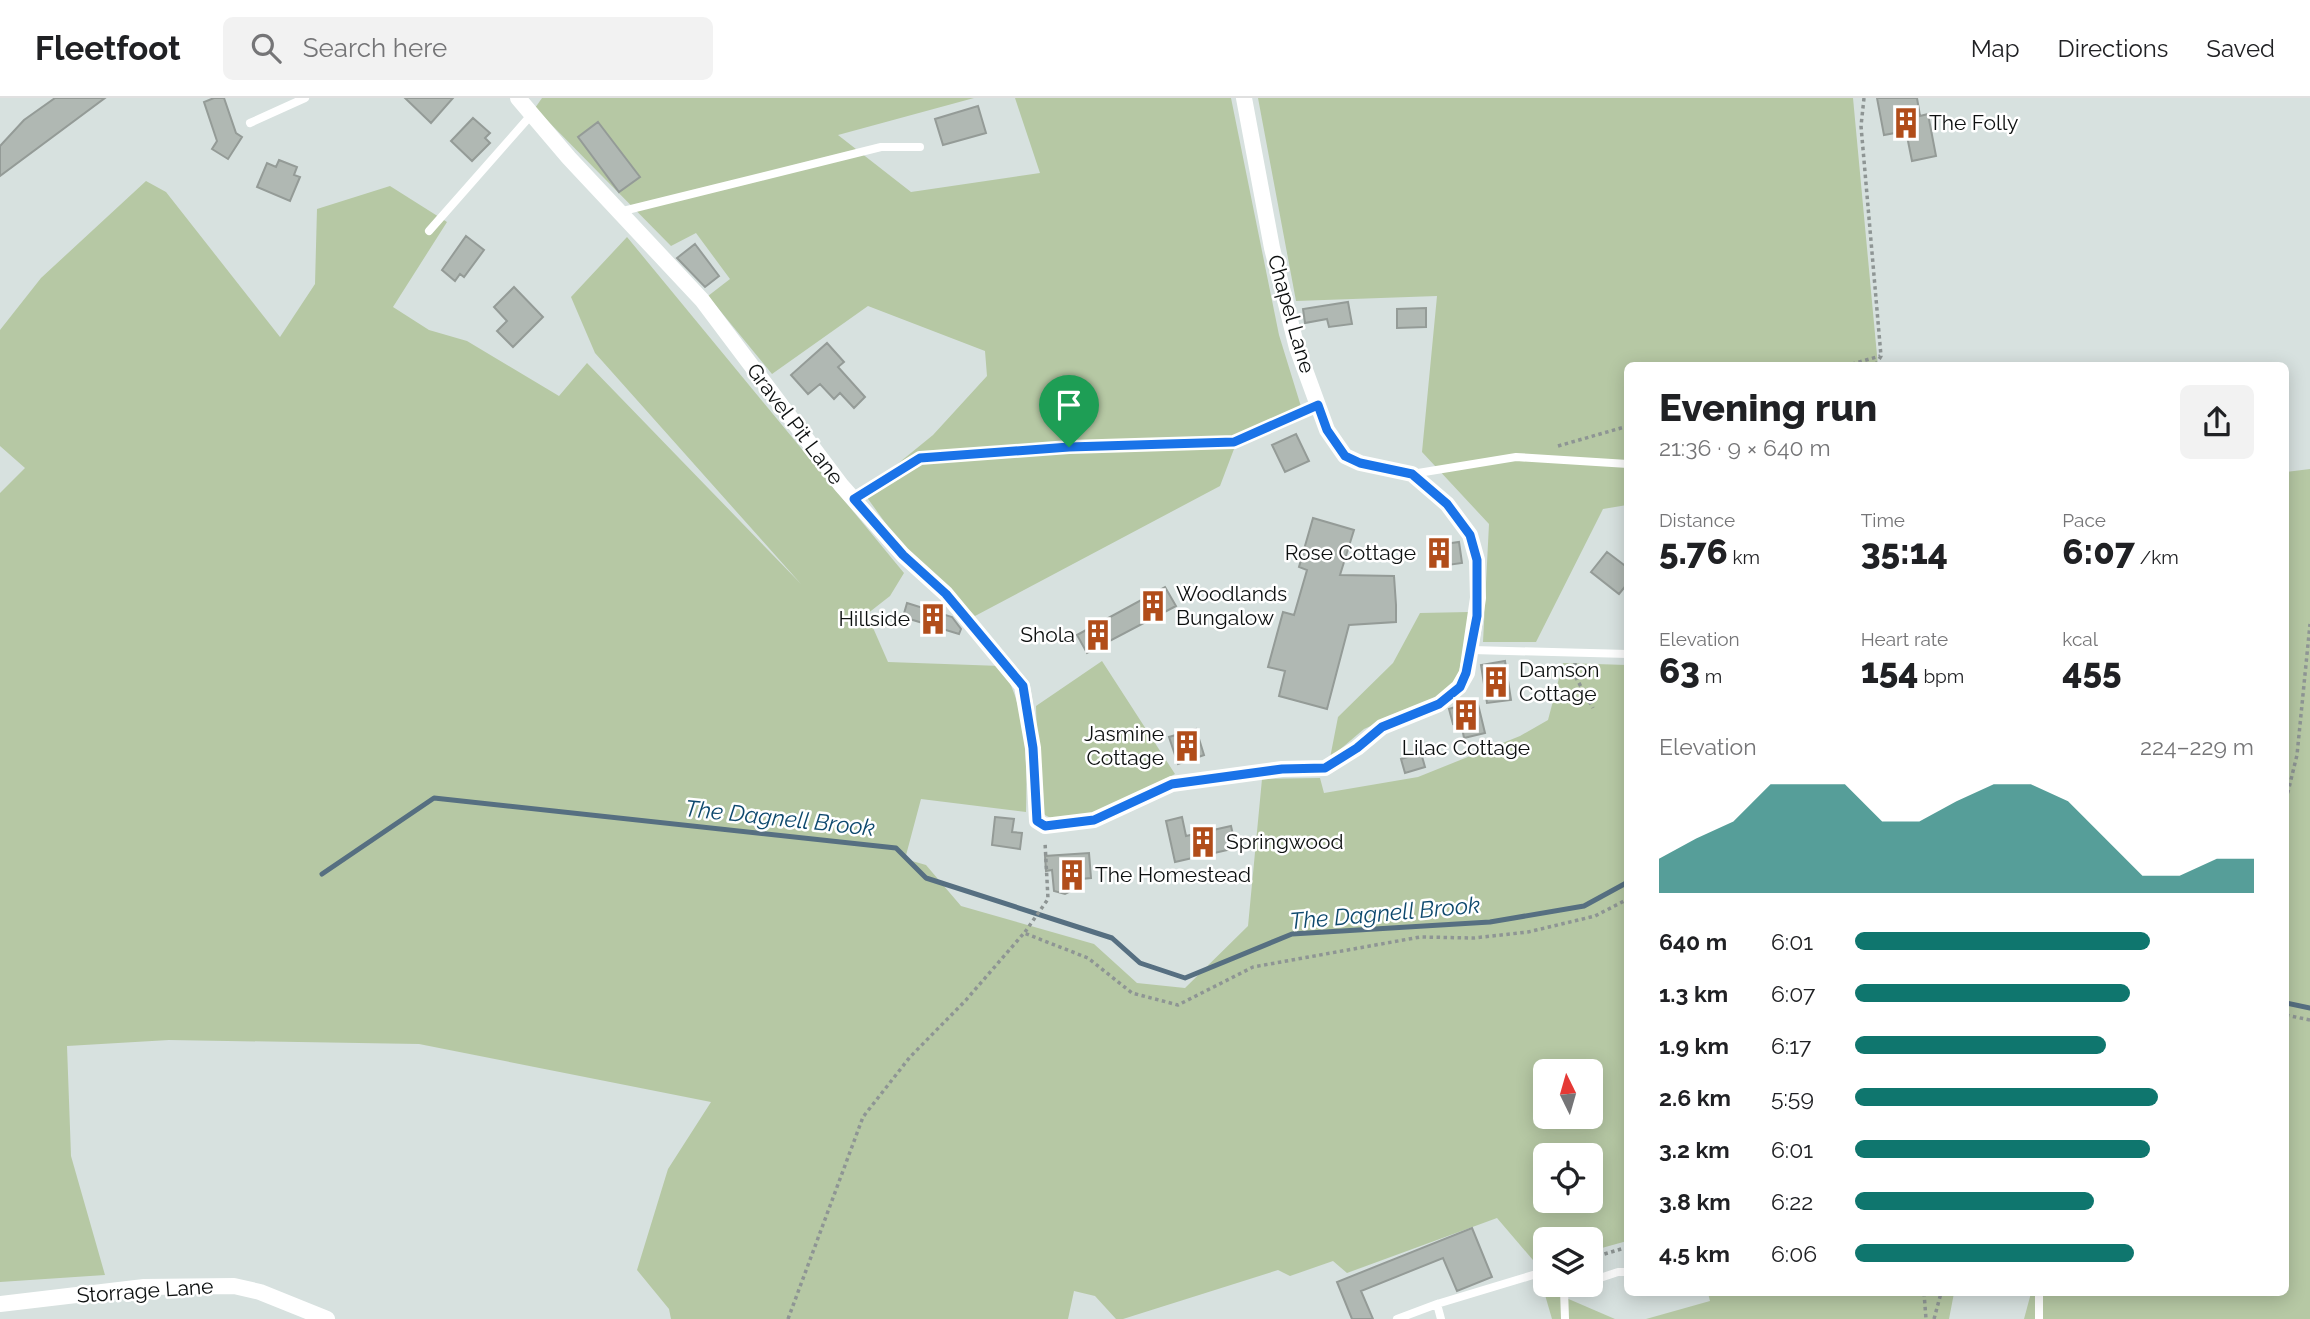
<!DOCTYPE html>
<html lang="en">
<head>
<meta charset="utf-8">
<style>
  :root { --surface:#fff; --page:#f2f2f2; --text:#202124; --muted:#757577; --line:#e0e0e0; --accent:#0f766e }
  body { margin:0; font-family:Raleway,sans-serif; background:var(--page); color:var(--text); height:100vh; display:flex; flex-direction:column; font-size:26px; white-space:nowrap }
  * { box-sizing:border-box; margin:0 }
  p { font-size:23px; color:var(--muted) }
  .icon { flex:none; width:38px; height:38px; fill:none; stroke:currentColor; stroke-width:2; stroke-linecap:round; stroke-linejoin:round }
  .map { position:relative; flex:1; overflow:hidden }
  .sheet { position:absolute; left:1624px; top:264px; width:665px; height:934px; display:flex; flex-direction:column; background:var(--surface); border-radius:10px; box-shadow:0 4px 18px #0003 }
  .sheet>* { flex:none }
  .needle { width:46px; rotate:355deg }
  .buttons { position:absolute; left:1533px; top:961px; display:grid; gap:14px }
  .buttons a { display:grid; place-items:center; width:70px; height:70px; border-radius:10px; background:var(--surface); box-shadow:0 4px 18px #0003; font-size:35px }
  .pin { position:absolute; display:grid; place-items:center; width:60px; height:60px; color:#fff; margin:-72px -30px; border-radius:50% 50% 50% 0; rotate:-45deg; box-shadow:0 0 7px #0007 }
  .pin .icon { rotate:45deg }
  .round { display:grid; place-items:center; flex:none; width:74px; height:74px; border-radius:10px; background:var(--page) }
  .summary { display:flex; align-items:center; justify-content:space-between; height:119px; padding:0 35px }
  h1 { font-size:38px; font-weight:800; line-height:52px }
  .metrics { display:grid; grid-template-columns:repeat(3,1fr); gap:10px; height:119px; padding:7px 35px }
  .metrics div { display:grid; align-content:center }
  .metrics b { font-size:35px; font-weight:800 }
  .metrics small { font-size:19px; font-weight:400 }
  .metrics p { font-size:19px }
  .chart { height:196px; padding:14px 35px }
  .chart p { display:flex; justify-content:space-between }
  .chart svg { width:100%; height:126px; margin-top:7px; fill:var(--accent); opacity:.7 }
  ul { padding:0 35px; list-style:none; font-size:23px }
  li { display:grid; grid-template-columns:112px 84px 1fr; align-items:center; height:52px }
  li i { height:18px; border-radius:9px; background:var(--accent) }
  header { display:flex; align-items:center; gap:42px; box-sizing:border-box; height:98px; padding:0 35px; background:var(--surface); border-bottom:2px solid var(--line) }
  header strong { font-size:33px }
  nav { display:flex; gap:38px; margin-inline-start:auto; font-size:24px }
  .search { width:490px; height:63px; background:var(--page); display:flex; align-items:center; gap:18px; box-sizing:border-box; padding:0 24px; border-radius:10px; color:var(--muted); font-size:26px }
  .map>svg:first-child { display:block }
  .green { fill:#b6c8a4; fill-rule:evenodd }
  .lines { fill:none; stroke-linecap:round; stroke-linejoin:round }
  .stream { stroke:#566f81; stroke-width:5 }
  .building { fill:#b0b8b3; stroke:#949b97; stroke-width:2 }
  .path { stroke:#8e9594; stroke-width:3.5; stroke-dasharray:3.5 3.5; stroke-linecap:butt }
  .lane { stroke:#fff; stroke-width:8 }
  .street { stroke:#fff; stroke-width:16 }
  .route-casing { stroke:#fff; stroke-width:14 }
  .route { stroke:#1a73e8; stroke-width:9 }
  .labels { text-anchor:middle; stroke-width:5; stroke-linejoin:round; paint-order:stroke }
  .poi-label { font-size:21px; fill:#0d1010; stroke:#fff; text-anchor:start }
  .street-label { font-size:21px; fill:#0d1010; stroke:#fff }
  .water-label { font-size:23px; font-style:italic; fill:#0e496e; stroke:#fff }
</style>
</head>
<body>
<header>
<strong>Fleetfoot</strong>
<div class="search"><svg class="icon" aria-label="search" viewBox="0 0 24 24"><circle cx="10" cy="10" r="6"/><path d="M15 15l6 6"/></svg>Search here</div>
<nav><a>Map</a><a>Directions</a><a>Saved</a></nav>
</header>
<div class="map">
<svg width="2310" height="1221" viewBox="0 0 2310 1221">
  <rect width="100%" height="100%" fill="#d7e1df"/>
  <path class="green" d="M542 0H974L838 37 911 94 1040 75 1015 0H1231L1279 237 1303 315 1234 351 1220 388 975 518 897 441 863 394 933 337 987 278 985 253 868 208 772 276 708 198 730 181 696 135 671 148 535 10Z
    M1258 0H1853L1878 268H1628L1627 407 1603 411 1536 544H1483L1489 426 1422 354 1437 198 1296 203Z
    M146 83 166 94 280 239 315 186 317 111 390 88 447 124 393 209 429 232 467 243 559 298 587 265 801 486 595 255 571 199 627 139 904 475 890 498 867 516 888 564 1001 568C1028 612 1027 663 1026 714L921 701 905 761 926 767 961 808 1094 846 1137 885 1185 890 1248 828 1262 681 1320 680 1324 695 1418 679 1520 638 1548 622 1563 565 1627 567V1143L1591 1153V1141H1545V1166L1538 1168 1497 1120 1347 1175 1333 1163 1290 1178 1278 1172 1123 1221H1116L1095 1198 1074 1193 1068 1221H671L669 1211 637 1172 668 1071 711 1004 419 946 169 942 67 948 71 1058 105 1177 0 1184V395L25 370 0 348V232L41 180ZM1545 973H1591V1018H1545ZM1545 1057H1591V1102H1545Z
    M2310 371V1221H2024L2031 1195H2286V374Z
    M1469 514 1458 583 1446 595 1364 631 1330 660 1338 619 1393 565 1420 515Z
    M1102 563 1175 676C1148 689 1058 745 1039 710L1036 608Z
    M1543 1190 1615 1221H1552Z
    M1708 1195H1954L1949 1221H1646L1710 1203Z"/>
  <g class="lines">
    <path class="stream" d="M322 776 434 700 896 750 926 780 1112 840 1140 865 1185 880 1292 836 1490 824 1584 808 1628 784
      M2286 905 2310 910"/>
  </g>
  <path class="building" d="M55 0H105L0 78V48L24 22Z
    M214 0H224L236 35 242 39 228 61 212 51 217 43 204 4Z
    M405 0H453L431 25Z
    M1877 0H1917L1920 18 1928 16 1936 58 1912 63 1906 33 1884 37Z
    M978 8 986 35 943 47 935 21Z
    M473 20 490 35 485 40 490 45 472 63 451 43Z
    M598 24 640 79 619 94 578 39Z
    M279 62 297 69 294 77 300 79 290 103 257 89 267 65 276 69Z
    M466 138 484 152 464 179 460 176 455 183 442 172Z
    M695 146 719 178 705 189 677 160Z
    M514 189 543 219 513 249 497 233 507 223 494 209Z
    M1348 204 1352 226 1329 229 1327 221 1305 225 1303 211Z
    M1426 210V229L1397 230V211Z
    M827 245 844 264 838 269 865 299 854 310 840 295 834 301 820 286 808 296 791 277Z
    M1296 336 1309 363 1285 374 1272 347Z
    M1313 420 1354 432 1340 477 1394 478 1396 507V524L1349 527 1327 611 1279 598 1285 573 1268 569 1283 514 1294 517 1307 472 1299 469Z
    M1459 444 1462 465 1434 469 1430 448Z
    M1607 454 1628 470V485L1619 496 1591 474Z
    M1165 489 1176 508 1087 555 1077 537Z
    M907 505 952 519 961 531 959 536 903 519Z
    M1505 563 1511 602 1487 605 1481 567Z
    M1477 602 1485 635 1464 640 1461 624 1453 626 1449 611Z
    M1196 631 1204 657 1178 666 1169 639Z
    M1421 655 1425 669 1405 675 1401 661Z
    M995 719 1014 721 1012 734 1022 735 1020 751 992 747Z
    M1182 719 1186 738 1231 728 1236 750 1175 764 1166 723Z
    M1089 755 1091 780 1070 782 1071 793 1065 796 1054 793 1052 772 1046 773 1045 758Z
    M1472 1130 1492 1179 1457 1193 1443 1160 1361 1193 1373 1221H1352L1337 1184Z"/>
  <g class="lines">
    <path class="path" d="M1864 0 1861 28 1881 258 1875 268
      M1845 268 1880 258
      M1558 348 1628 328
      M868 393 920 360 1069 349 1234 344 1305 313
      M1575 565V578L1593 610
      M2286 702 2297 657 2310 526
      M1025 834 1048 801 1045 744
      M2286 917 2310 922
      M1591 1160 1628 1149
      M1924 1195 1926 1221
      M788 1221 863 1019 910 959 966 902 1024 835 1088 860 1132 895 1178 907 1253 869 1420 839 1474 840 1528 834 1595 818 1628 801
      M1934 1221 1941 1195"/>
    <path class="lane" d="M250 25 305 0
      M619 114 881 49H920
      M429 133 532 16
      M1412 376 1516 359 1628 366
      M1472 552 1628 556
      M1591 1183 1618 1174H1628
      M1437 1206 1543 1174 1545 1177
      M1397 1221 1437 1206 1441 1221
      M1565 1221 1564 1191 1579 1186
      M2039 1221V1195"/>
    <path class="street" d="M518 0 569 60 702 202 841 387 903 457 946 496 1022 588 1033 650 1037 723 1045 728 1094 722 1172 686 1282 671 1325 670 1357 650 1382 629 1439 606 1459 589 1467 575 1478 500 1477 462 1470 437 1447 406 1412 376 1360 365 1345 358 1327 332 1297 250 1272 150 1244 0
      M0 1206 144 1189 234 1188 260 1194 327 1221"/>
  </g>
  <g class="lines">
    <defs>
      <path id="route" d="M1318 307 1327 332 1345 358 1360 365 1412 376 1447 406 1470 437 1477 462V518L1466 575 1460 589 1439 606 1382 629 1357 650 1325 670 1282 671 1172 686 1094 722 1045 728 1037 723 1033 650 1023 588 946 496 903 457 854 401 920 360 1069 349 1234 344Z"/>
    </defs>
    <use href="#route" class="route-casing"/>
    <use href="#route" class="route"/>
  </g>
  <defs>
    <symbol id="building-bare" viewBox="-9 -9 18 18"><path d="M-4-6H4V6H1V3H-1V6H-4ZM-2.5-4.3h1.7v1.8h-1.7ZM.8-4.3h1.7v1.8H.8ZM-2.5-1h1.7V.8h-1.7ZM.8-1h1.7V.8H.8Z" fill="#b14d1a" stroke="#fff" stroke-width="2.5" paint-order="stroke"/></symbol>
  </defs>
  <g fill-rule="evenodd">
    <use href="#building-bare" x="1884" y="3" width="44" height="44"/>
    <use href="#building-bare" x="1417" y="433" width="44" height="44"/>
    <use href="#building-bare" x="1131" y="486" width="44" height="44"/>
    <use href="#building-bare" x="911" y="499" width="44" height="44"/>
    <use href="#building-bare" x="1076" y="515" width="44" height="44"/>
    <use href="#building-bare" x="1474" y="562" width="44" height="44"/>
    <use href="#building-bare" x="1444" y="595" width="44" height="44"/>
    <use href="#building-bare" x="1165" y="626" width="44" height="44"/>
    <use href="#building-bare" x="1181" y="722" width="44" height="44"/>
    <use href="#building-bare" x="1050" y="755" width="44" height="44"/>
  </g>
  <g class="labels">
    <g class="poi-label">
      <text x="1929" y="32">The Folly</text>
      <text x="1416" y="462" text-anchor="end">Rose Cottage</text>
      <text x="1176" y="503">Woodlands<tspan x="1176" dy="24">Bungalow</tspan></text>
      <text x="910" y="528" text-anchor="end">Hillside</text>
      <text x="1075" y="544" text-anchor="end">Shola</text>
      <text x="1519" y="579">Damson<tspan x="1519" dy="24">Cottage</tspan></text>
      <text x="1164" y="643" text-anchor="end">Jasmine<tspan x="1164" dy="24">Cottage</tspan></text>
      <text x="1466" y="657" text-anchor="middle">Lilac Cottage</text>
      <text x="1226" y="751">Springwood</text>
      <text x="1095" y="784">The Homestead</text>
    </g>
    <g class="street-label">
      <text transform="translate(1291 216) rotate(74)" y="7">Chapel Lane</text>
      <text transform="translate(795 326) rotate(53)" y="7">Gravel Pit Lane</text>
      <text transform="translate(145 1193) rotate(-4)" y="7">Storrage Lane</text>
    </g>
    <g class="water-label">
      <text transform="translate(780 720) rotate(6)" y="8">The Dagnell Brook</text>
      <text transform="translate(1385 815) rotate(-5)" y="8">The Dagnell Brook</text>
    </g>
  </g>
</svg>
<div class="buttons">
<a><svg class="needle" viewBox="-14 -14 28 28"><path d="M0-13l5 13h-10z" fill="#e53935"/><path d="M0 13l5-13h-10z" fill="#757577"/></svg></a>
<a><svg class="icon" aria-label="locate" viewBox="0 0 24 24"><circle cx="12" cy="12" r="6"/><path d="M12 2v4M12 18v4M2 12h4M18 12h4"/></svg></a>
<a><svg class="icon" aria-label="layers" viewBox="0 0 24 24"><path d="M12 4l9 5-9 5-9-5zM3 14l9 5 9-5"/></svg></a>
</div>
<div class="pin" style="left:1069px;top:349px;background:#1e9e55"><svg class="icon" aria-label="arrive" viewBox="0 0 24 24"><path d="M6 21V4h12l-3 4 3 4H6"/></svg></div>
<section class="sheet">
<div class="summary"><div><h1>Evening run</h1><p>21:36 · 9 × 640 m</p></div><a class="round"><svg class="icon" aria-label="share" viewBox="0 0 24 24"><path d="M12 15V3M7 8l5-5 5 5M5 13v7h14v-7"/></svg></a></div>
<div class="metrics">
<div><p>Distance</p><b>5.76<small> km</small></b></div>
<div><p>Time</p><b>35:14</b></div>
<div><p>Pace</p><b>6:07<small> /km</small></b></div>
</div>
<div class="metrics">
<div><p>Elevation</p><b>63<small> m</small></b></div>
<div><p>Heart rate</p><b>154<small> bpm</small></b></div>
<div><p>kcal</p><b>455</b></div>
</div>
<div class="chart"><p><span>Elevation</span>224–229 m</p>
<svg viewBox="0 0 160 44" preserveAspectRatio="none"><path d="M0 44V32L10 25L20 19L30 6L40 6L50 6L60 19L70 19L80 12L90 6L100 6L110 12L120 25L130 38L140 38L150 32L160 32V44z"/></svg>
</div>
<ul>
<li><b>640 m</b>6:01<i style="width:74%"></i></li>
<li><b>1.3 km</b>6:07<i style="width:69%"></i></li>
<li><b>1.9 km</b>6:17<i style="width:63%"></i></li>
<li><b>2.6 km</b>5:59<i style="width:76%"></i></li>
<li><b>3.2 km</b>6:01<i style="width:74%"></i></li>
<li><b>3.8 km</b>6:22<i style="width:60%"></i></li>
<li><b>4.5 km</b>6:06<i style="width:70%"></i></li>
</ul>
</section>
</div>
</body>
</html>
